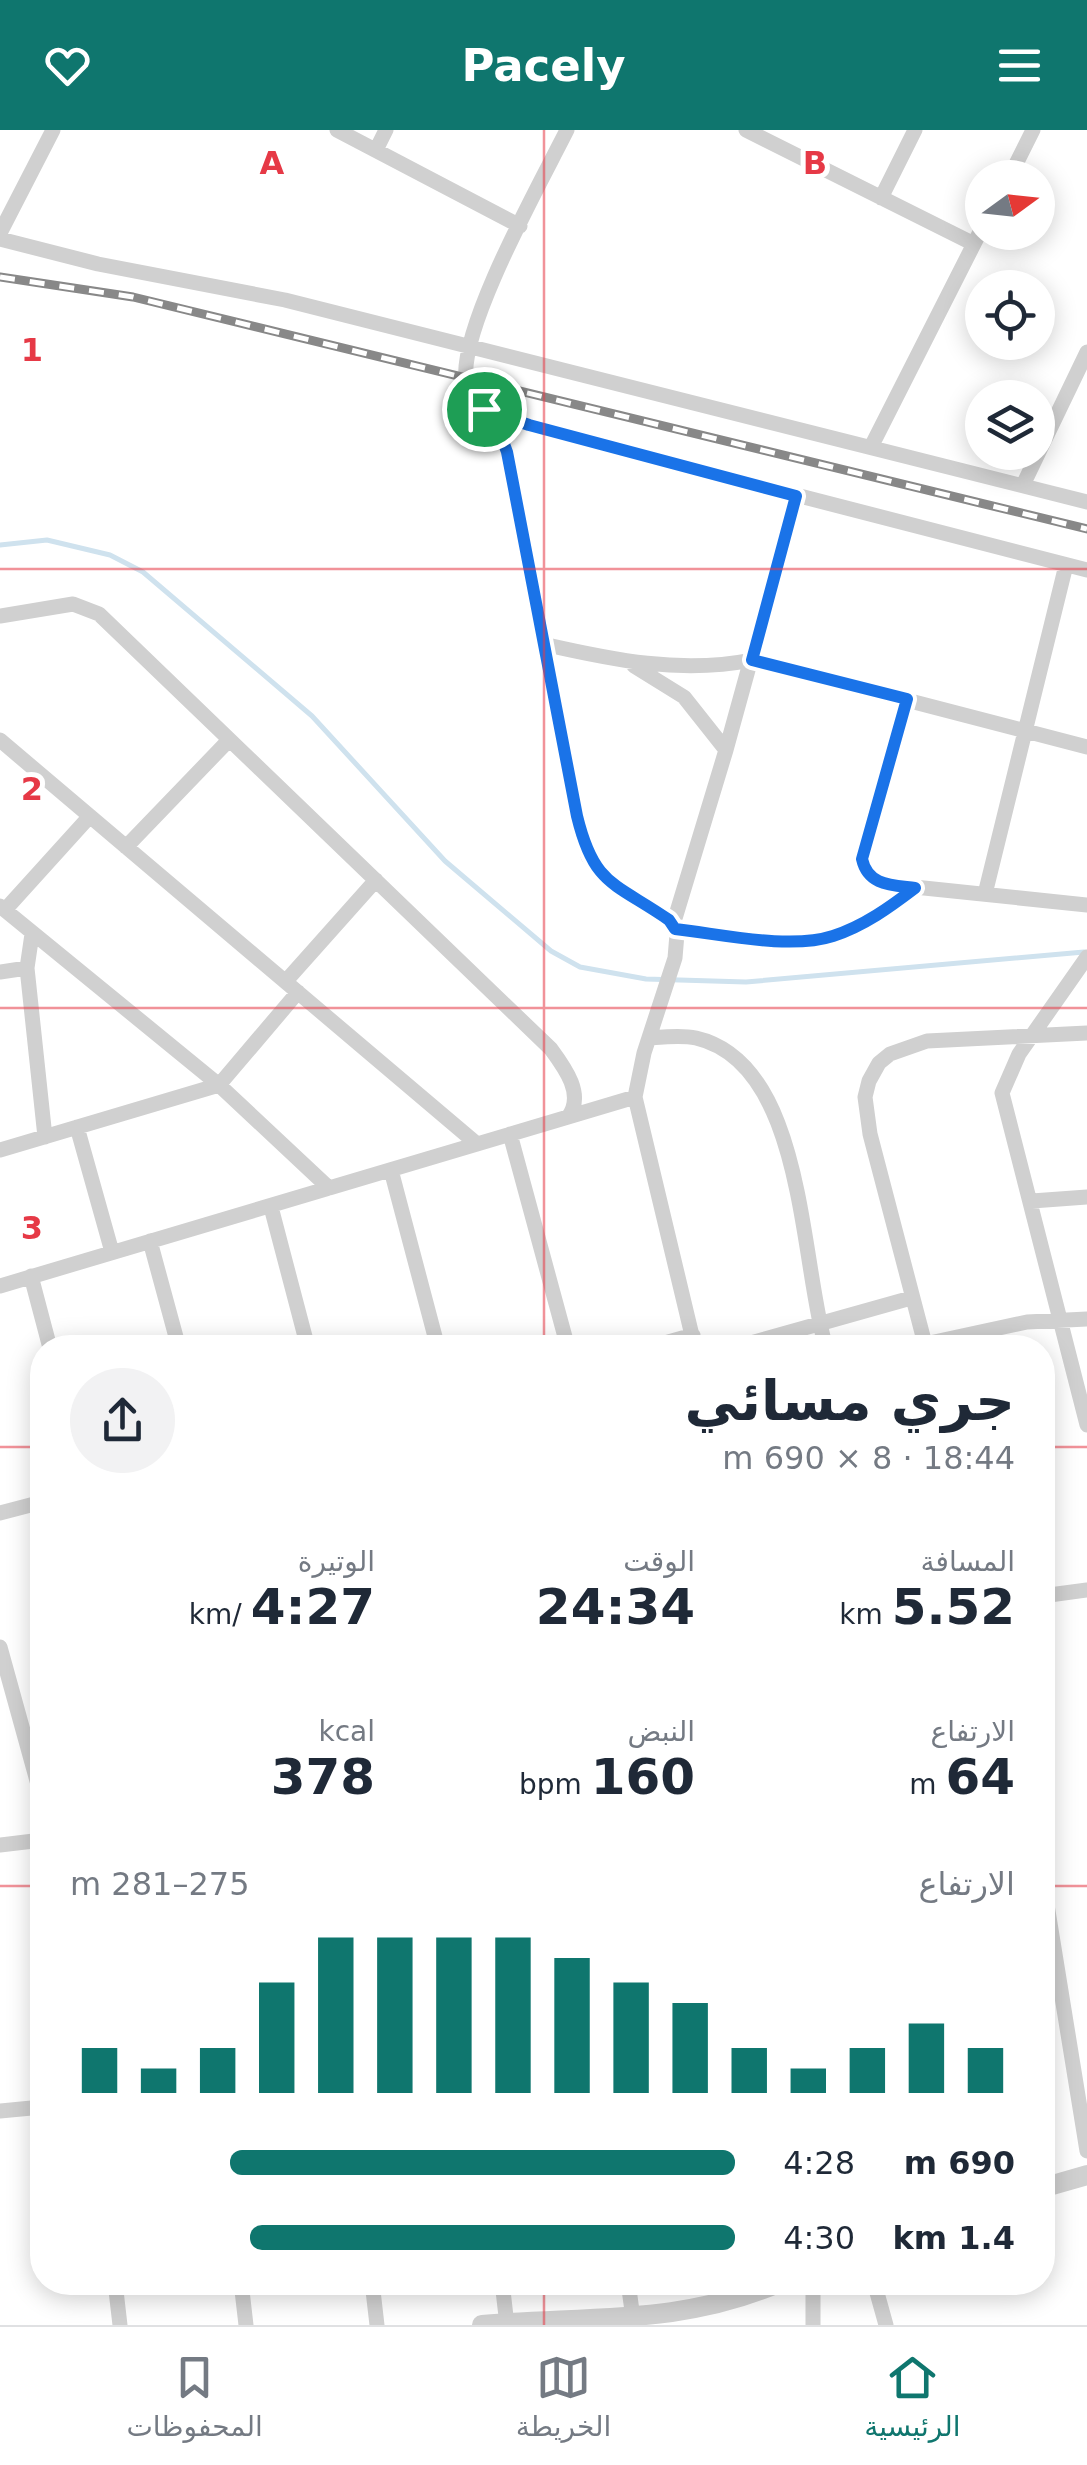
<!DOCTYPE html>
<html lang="ar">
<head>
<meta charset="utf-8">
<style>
  :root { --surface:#fff; --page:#f2f2f3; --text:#1f2937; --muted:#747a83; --line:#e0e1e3; --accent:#0f766e }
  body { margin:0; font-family:"DejaVu Sans","Noto Sans Arabic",sans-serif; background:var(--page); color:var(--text); direction:rtl; height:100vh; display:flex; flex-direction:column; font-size:38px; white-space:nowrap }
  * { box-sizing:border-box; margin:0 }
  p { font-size:32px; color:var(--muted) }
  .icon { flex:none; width:55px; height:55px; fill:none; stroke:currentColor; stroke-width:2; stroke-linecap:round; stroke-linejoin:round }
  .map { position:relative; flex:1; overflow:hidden; direction:ltr }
  .details { position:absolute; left:30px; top:1205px; width:1025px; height:960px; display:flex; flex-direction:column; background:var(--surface); border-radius:40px; box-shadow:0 5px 25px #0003; direction:rtl }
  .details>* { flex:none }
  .needle { width:65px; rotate:75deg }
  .controls { position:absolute; left:965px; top:30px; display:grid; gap:20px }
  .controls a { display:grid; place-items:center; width:90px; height:90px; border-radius:50%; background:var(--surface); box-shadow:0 5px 25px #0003; font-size:50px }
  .pin { position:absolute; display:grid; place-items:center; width:85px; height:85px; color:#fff; margin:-42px; border:5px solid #fff; border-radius:50%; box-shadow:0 2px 10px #0007 }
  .round { display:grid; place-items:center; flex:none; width:105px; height:105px; border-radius:52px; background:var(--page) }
  .summary { display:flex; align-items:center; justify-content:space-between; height:170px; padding:0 40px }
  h1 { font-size:55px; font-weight:800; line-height:75px }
  .figures { display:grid; grid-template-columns:repeat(3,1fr); gap:15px; height:170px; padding:10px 40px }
  .figures div { display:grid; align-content:center }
  .figures b { font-size:50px; font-weight:800 }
  .figures small { font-size:28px; font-weight:400 }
  .figures p { font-size:28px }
  .chart { height:280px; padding:20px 40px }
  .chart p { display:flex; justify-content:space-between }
  .chart svg { width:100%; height:180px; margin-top:10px; stroke:var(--accent); stroke-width:6 }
  ul { padding:0 40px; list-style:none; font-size:32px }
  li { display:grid; grid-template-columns:160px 120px 1fr; align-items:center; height:75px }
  li i { height:25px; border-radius:12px; background:var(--accent) }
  header { display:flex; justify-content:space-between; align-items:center; height:130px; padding:0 40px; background:var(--accent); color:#fff; font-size:45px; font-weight:800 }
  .tabs { display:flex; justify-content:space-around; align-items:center; height:140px; border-top:2px solid var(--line); background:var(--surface); font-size:28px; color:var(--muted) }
  .tabs a { display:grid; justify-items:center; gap:5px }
  .tabs .selected { color:var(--accent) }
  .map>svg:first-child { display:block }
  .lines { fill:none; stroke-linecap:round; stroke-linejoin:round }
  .stream { stroke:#cfe2ee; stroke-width:5 }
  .minor { stroke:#d0d0d0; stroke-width:15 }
  .tertiary { stroke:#d0d0d0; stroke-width:20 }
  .rail-casing { stroke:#888; stroke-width:9 }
  .rail { stroke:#fff; stroke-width:5; stroke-dasharray:15; stroke-linecap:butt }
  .route-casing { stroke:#fff; stroke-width:20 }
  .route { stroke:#1a73e8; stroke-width:12 }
  .grid { fill:none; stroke:#e63946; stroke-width:2.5; stroke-opacity:0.55 }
  .grid-label { font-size:32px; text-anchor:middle; font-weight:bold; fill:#e63946; stroke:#fff; stroke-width:10; stroke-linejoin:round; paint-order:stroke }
</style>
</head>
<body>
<header><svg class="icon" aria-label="menu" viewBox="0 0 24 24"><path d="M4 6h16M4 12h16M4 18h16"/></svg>Pacely<svg class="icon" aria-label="heart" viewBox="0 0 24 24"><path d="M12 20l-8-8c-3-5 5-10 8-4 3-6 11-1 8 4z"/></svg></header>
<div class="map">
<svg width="1087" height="2195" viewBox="0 0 1087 2195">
  <rect width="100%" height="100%" fill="#fff"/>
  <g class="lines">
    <path class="stream" d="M0 415 47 410 110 425 143 442 312 586 445 731 551 821 580 837 646 849 746 852 1084 822"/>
    <path class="minor" d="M337 0 520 96
      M567 0C541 52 460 196 466 249 468 265 482 275 491 286 499 296 504 310 507 321L559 599 588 726 600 744 669 791 677 804 675 828 644 923 635 967 695 1218
      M746 0 974 114
      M376 20 386 0
      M1009 48 1033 0
      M881 68 915 0
      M0 103 53 0
      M0 109 98 134 285 170 1087 372
      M487 281 529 295 668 332 1087 440
      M871 317 982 98
      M1023 355 1087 222
      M0 486 73 474 99 484 551 919C565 938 585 965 568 987
      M543 514C613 530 681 544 752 530L1087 617
      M634 536 684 567 726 620
      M907 569 863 719C861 743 872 752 895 755L1087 775
      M0 610 477 1014
      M126 717 229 610
      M985 764 1066 435
      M0 776 219 955 329 1058
      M5 780 90 686
      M673 795 726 620 796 366
      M675 799C721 804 790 820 833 806 864 796 890 777 915 758
      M32 804 27 838 45 1007
      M1087 827 1019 924 1002 963 1087 1295
      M0 842 27 838
      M286 851 376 750
      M650 908C664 907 681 905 696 908 805 933 800 1130 826 1218
      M77 997 112 1122
      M510 1004 568 1218
      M0 1020 219 955 298 862
      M391 1040 438 1218
      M1032 1071 1087 1067
      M271 1077 308 1218
      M150 1111 179 1218
      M31 1146 50 1218
      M0 1156 635 967
      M925 1214 1027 1192 1087 1189
      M647 1218 693 1205
      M733 1218 911 1168
      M926 1218 870 1004 865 967 869 951 879 933 890 924 927 911 1087 903
      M0 1383 42 1372
      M1042 1466 1087 1460
      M0 1517 42 1669
      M0 1715 42 1710
      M1042 1744 1087 2021
      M0 1981 42 1977
      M115 2152 120 2195
      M241 2152 246 2195
      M372 2152 377 2195
      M502 2152 507 2195
      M628 2152 633 2188
      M874 2152 886 2195
      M813 2195V2152"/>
    <path class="tertiary" d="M1042 2058 1087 2045
      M482 2195C585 2186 684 2195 780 2152"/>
    <defs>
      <path id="rail" d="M0 147 133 167 1087 399"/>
    </defs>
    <use href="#rail" class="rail-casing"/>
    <use href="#rail" class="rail"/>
  </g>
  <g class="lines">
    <defs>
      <path id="route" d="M484 279 529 295 796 366 752 530 907 569 862 729C868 756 892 755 915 758 890 777 864 796 833 806 790 820 721 804 675 799L669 790C614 752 594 756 577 686L507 322 497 295Z"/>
    </defs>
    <use href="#route" class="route-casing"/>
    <use href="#route" class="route"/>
  </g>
  <path class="grid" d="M544 0V1218M0 439H1087M0 878H1087M0 1317H42M1042 1317H1087M0 1756H42M1042 1756H1087M544 2152V2195"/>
  <g class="grid-label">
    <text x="272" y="44">A</text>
    <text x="815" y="44">B</text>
    <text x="32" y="231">1</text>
    <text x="32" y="670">2</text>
    <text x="32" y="1109">3</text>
  </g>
</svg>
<div class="controls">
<a><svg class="needle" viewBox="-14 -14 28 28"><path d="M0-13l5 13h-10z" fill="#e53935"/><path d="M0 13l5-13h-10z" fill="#747a83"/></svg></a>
<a><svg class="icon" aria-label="locate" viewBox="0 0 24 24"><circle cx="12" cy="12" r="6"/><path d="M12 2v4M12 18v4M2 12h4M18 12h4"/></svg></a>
<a><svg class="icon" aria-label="layers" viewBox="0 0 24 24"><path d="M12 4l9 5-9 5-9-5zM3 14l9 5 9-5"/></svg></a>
</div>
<div class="pin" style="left:484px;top:279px;background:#1e9e55"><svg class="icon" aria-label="arrive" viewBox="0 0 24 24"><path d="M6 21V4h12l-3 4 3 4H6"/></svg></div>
<section class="details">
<div class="summary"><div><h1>جري مسائي</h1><p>18:44 · 8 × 690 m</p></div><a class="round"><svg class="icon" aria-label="share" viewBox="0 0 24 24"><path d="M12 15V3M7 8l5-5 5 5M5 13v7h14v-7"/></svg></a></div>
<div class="figures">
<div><p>المسافة</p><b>5.52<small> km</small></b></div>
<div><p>الوقت</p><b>24:34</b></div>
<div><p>الوتيرة</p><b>4:27<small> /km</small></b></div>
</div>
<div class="figures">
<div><p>الارتفاع</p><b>64<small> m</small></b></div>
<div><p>النبض</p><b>160<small> bpm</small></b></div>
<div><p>kcal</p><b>378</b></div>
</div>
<div class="chart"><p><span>الارتفاع</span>275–281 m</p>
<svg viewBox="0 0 160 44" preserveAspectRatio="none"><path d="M5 44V33M15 44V38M25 44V33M35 44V17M45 44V6M55 44V6M65 44V6M75 44V6M85 44V11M95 44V17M105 44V22M115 44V33M125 44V38M135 44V33M145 44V27M155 44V33"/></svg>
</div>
<ul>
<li><b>690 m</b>4:28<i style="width:76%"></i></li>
<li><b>1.4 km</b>4:30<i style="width:73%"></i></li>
</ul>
</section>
</div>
<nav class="tabs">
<a class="selected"><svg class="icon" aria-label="home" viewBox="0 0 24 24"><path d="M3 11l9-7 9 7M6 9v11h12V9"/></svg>الرئيسية</a>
<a><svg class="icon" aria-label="map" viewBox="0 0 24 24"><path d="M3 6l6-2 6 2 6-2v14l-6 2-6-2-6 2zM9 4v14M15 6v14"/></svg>الخريطة</a>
<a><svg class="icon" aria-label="saved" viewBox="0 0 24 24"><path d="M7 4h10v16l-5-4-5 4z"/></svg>المحفوظات</a>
</nav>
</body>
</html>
